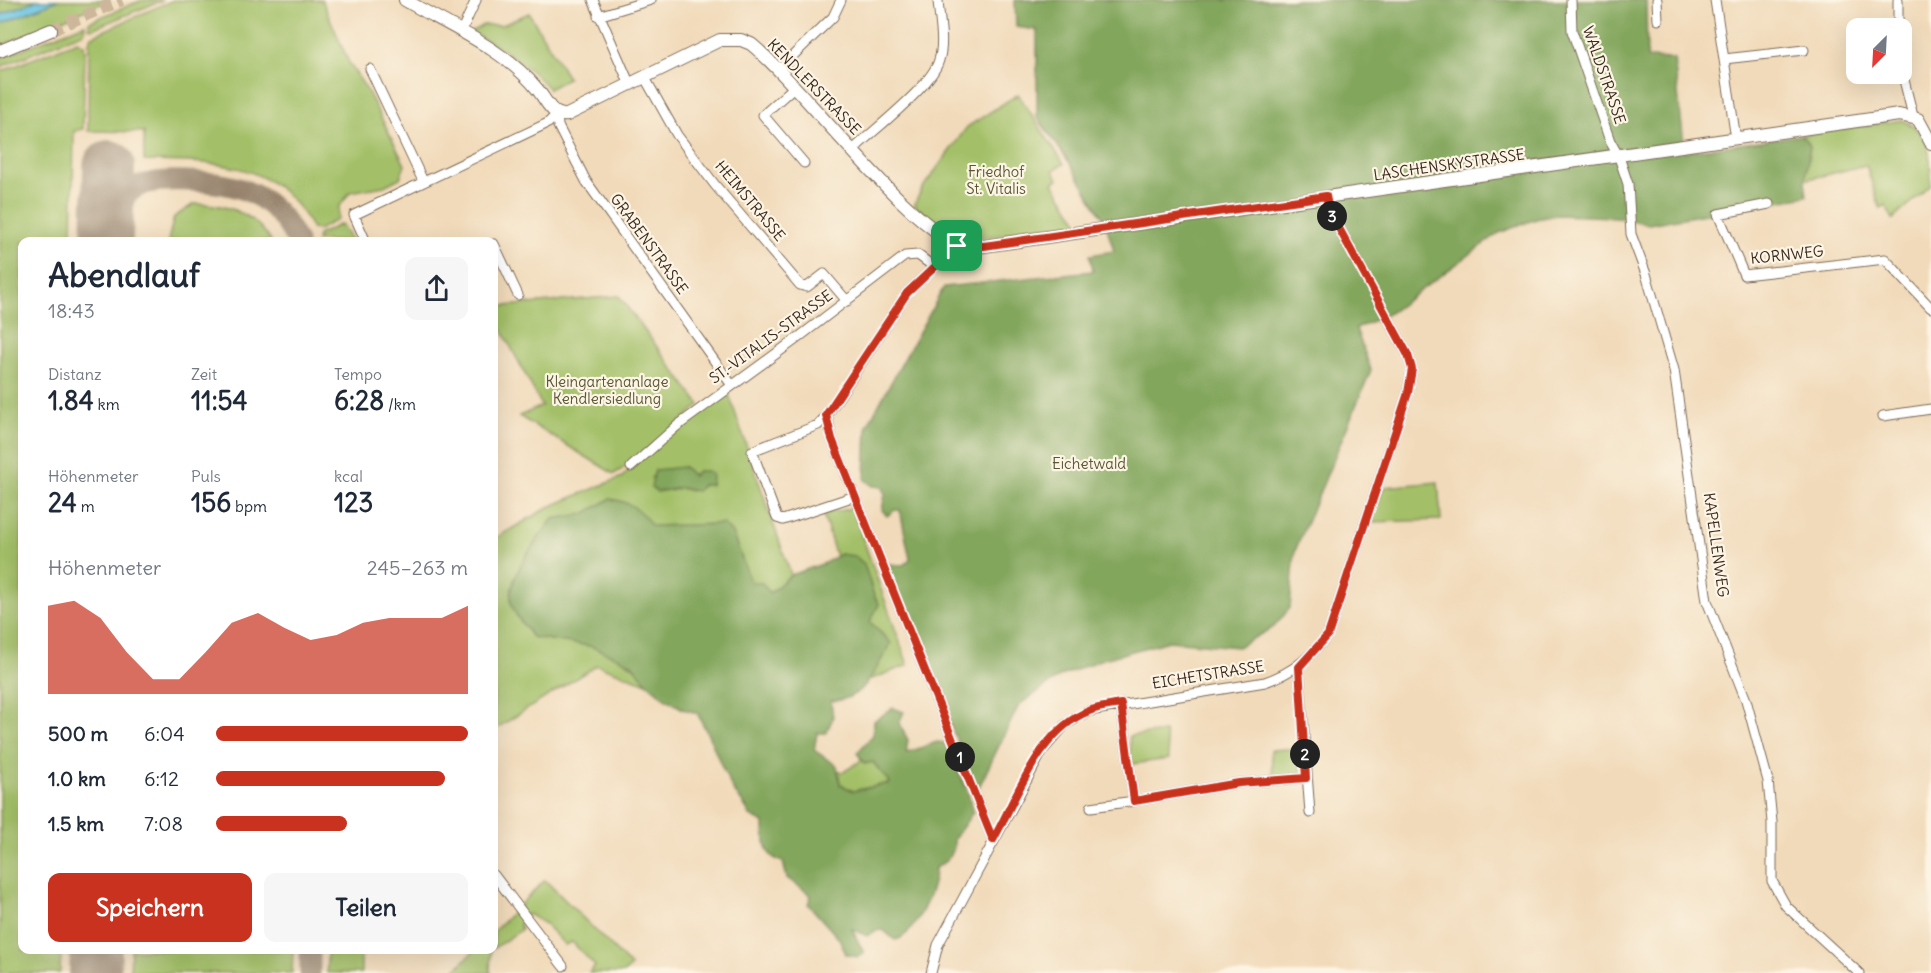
<!DOCTYPE html>
<html lang="de">
<head>
<meta charset="utf-8">
<style>
  :root { --surface:#fff; --page:#f6f6f7; --text:#1f2937; --muted:#747a83; --accent:#c8321e }
  body { margin:0; font-family:Delius,sans-serif; background:var(--page); color:var(--text); height:100vh; display:flex; flex-direction:column; font-size:22px; white-space:nowrap }
  * { box-sizing:border-box; margin:0 }
  p { font-size:20px; color:var(--muted) }
  .icon { flex:none; width:33px; height:33px; fill:none; stroke:currentColor; stroke-width:2; stroke-linecap:round; stroke-linejoin:round }
  .map { position:relative; flex:1; overflow:hidden }
  .sheet { position:absolute; left:18px; top:237px; width:480px; height:717px; display:flex; flex-direction:column; background:var(--surface); border-radius:12px; box-shadow:0 6px 24px #0002 }
  .sheet>* { flex:none }
  .needle { width:39px; rotate:204deg }
  .fabs { position:absolute; left:1846px; top:18px; display:grid; gap:12px }
  .fabs a { display:grid; place-items:center; width:66px; height:66px; border-radius:12px; background:var(--surface); box-shadow:0 6px 24px #0002; font-size:30px }
  .pin { position:absolute; display:grid; place-items:center; width:51px; height:51px; color:#fff; margin:-26px; border-radius:12px; box-shadow:0 3px 9px #0006 }
  .km { position:absolute; width:30px; height:30px; margin:-15px; border-radius:50%; background:#222; color:#fff; font-size:16px; line-height:30px; text-align:center }
  .round { display:grid; place-items:center; flex:none; width:63px; height:63px; border-radius:12px; background:var(--page) }
  .headline { display:flex; align-items:center; justify-content:space-between; height:102px; padding:0 30px }
  h1 { font-size:33px; font-weight:800; line-height:45px }
  .figures { display:grid; grid-template-columns:repeat(3,1fr); gap:9px; height:102px; padding:6px 30px }
  .figures div { display:grid; align-content:center }
  .figures b { font-size:26px; font-weight:800 }
  .figures small { font-size:16px; font-weight:400 }
  .figures p { font-size:16px }
  .chart { height:168px; padding:12px 30px }
  .chart p { display:flex; justify-content:space-between }
  .chart svg { width:100%; height:108px; margin-top:6px; fill:var(--accent); opacity:.7 }
  .cta { display:flex; gap:12px; margin-top:auto; padding:12px 30px }
  .cta a { flex:1; height:69px; border-radius:12px; background:var(--accent); color:#fff; font-size:24px; font-weight:800; line-height:69px; text-align:center }
  .cta a+a { background:var(--page); color:var(--text) }
  ul { padding:0 30px; list-style:none; font-size:20px }
  li { display:grid; grid-template-columns:96px 72px 1fr; align-items:center; height:45px }
  li i { height:15px; border-radius:8px; background:var(--accent) }
  .map>svg:first-child { display:block }
  .green { fill:#a3c068; stroke:#6f7543; stroke-width:1.5; fill-rule:evenodd }
  .forest { fill:#82a65c; stroke:#5e683d; stroke-width:1.5 }
  .water { fill:#63c3e1; stroke:#4f7680; stroke-width:1.5 }
  .lines { fill:none; stroke-linecap:round; stroke-linejoin:round }
  .taxiway { stroke:#96826c; stroke-width:21 }
  .runway { stroke:#96826c; stroke-width:52 }
  .tertiary-tunnel { stroke:#cdb79b; stroke-width:12; stroke-dasharray:12 6; stroke-linecap:butt }
  .minor-casing { stroke:#7b6855; stroke-width:11 }
  .tertiary-casing { stroke:#7b6855; stroke-width:14 }
  .minor { stroke:#fff; stroke-width:9 }
  .tertiary { stroke:#fff; stroke-width:12 }
  .route-casing { stroke:#fff; stroke-width:12 }
  .route { stroke:#c8321e; stroke-width:8 }
  .labels { text-anchor:middle; stroke-width:4.5; stroke-linejoin:round; paint-order:stroke }
  .street-label { font-size:15px; fill:#3b2a1e; stroke:#fcf5e5 }
  .park-label { font-size:15px; fill:#5a5734; stroke:#fcf5e5 }
</style>
</head>
<body>
<div class="map">
<svg width="1931" height="973" viewBox="0 0 1931 973">
  <rect width="100%" height="100%" fill="#fcf5e5"/>
  <filter id="ink" filterUnits="userSpaceOnUse"><feTurbulence type="fractalNoise" baseFrequency=".0167" numOctaves="2"/><feDisplacementMap in="SourceGraphic" scale="12" xChannelSelector="R" yChannelSelector="G"/><feConvolveMatrix kernelMatrix="1 2 1 2 8 2 1 2 1" color-interpolation-filters="sRGB"/></filter>
  <filter id="wash" filterUnits="userSpaceOnUse"><feTurbulence type="fractalNoise" baseFrequency=".008" numOctaves="4" result="noise"/><feDisplacementMap in="SourceGraphic" scale="24" xChannelSelector="R" yChannelSelector="G"/><feGaussianBlur stdDeviation="1.35" result="paint"/><feColorMatrix in="noise" values="0 0 0 0 0 0 0 0 0 0 0 0 0 0 0 0 0 1.4 0 .05"/><feComposite in="paint" operator="in"/></filter>
  <g filter="url(#wash)">
    <rect width="100%" height="100%" fill="#f1daba"/>
    <path class="green" d="M0 0H37L0 15Z
      M58 0H110L0 46V24Z
      M142 0H163L92 29 89 28V22Z
      M173 0H322L349 63 368 92 405 165 400 178 384 186 350 192 339 207 338 219 318 230 312 229C277 158 211 162 144 161V132L88 131 89 42 92 36Z
      M529 13 568 78 549 89C526 63 501 48 471 32L483 25H502Z
      M85 24 84 32 0 67V58Z
      M77 41 84 45 85 50 83 129 74 131 72 241 22 242V950H61L60 973H0V72Z
      M1018 94 1064 164 1053 170 1058 179 1053 183 1080 225 969 239 952 234 914 205 922 189 967 127Z
      M1902 120C1931 132 1931 157 1931 185L1893 219 1885 205 1880 208 1866 165 1805 180 1810 146 1801 135Z
      M194 204C226 203 254 213 271 241H168L174 217Z
      M341 224 352 241H317L318 235Z
      M619 296 700 405 632 463 614 474 519 416 542 406 495 317 494 307Z
      M728 392 791 575 770 593 751 582 723 524 652 526 610 499 584 514 553 519 527 554 516 615 532 637C569 640 627 648 647 683L597 665 494 730V539L549 507 622 477 654 445ZM684 467 690 474H696L704 485 691 491 680 488 671 491 651 478 654 475Z
      M1438 482 1441 520 1370 522 1384 487Z
      M852 508 908 665 867 681 890 642 869 621 879 604 874 596 864 564 840 554 836 557 823 514Z
      M1165 732 1169 759 1132 764 1129 736Z
      M1302 748V771L1295 775 1273 776 1271 750Z
      M862 760 865 764 873 762 890 783 853 791 840 784 838 770 842 773Z
      M545 880 631 966 624 973H589L595 966 572 942 565 945 545 924 528 914 519 923 521 930 494 948V931Z
      M131 950H293L292 973H130Z
      M327 950H361V973H327Z
      M475 950H491L490 972 492 973H452Z"/>
    <path class="forest" d="M1015 0H1646L1647 58 1674 59 1685 152 1801 135 1810 146 1805 180 1807 196 1649 224 1616 217 1556 215 1536 219 1499 233 1391 312 1356 329 1371 370 1295 551 1290 608 1274 627 1238 647 1169 641 1100 660 1061 676 1019 705 977 791 886 564 903 565 910 559 900 510H895L887 516 882 510 885 494 883 487 873 486 865 480 867 426 944 287 1093 271 1090 255 1114 251 1105 221 1069 162 1037 117V30L1016 27Z
      M684 467 693 476 698 471H707L712 475 711 485H702L697 491 680 488 657 492 651 487 655 470Z
      M610 499C629 501 641 510 652 526L723 524 732 533 751 582 762 583 770 593 791 575 825 563 840 554 855 556 864 564 874 596 879 604 870 622 891 643C874 670 866 700 831 701L833 718 826 733H817L814 750 837 766 840 784 853 791 890 783 873 762 865 764 857 753 873 735 874 721 893 708 904 712 899 723 908 740 906 753 937 742 945 743 967 790 973 812 954 839V848L946 861 935 868C936 887 915 936 895 940L883 930 875 931 867 936 852 929 864 953 858 957 846 954 840 940 808 904 811 895 787 878 783 862C764 857 764 842 764 823L750 816C746 804 738 798 732 788 719 763 711 737 697 713L683 709 666 699 647 683 631 663 590 646 532 637C526 626 512 614 511 601 508 576 538 538 553 519L584 514Z"/>
    <path class="water" d="M37 0H58L0 24V15Z"/>
    <g class="lines">
      <path class="taxiway" d="M108 221C128 182 146 180 187 181 238 182 274 193 297 242
        M310 973V950"/>
      <path class="runway" d="M107 242 109 166
        M95 973 96 950"/>
    </g>
  </g>
  <g filter="url(#ink)">
    <g class="lines">
      <path class="tertiary-tunnel" d="M51 30 122 0"/>
      <defs>
        <path id="minor" d="M593 0 630 85
          M1571 0 1572 31 1610 141 1619 157 1628 184 1631 234 1646 274 1674 370 1707 601 1746 700 1768 781 1772 822V881L1786 906 1859 973
          M1657 0 1658 20
          M1715 0 1736 139
          M1898 0V28
          M598 16 651 0
          M461 32 476 0
          M1724 59 1804 50
          M370 69 423 181
          M778 70 833 17 841 0
          M1902 72 1913 116
          M645 78 677 135 715 185 800 285 807 287 824 274 847 301
          M794 87 763 115 804 163
          M557 114 558 126 586 181 731 384
          M853 150C874 129 932 86 939 60 945 42 939 19 938 0
          M1769 204 1718 214 1744 275 1885 259 1931 308
          M366 242 354 215 548 123 557 114
          M494 244 518 295
          M957 246 907 293 827 415 832 439 993 840
          M827 415 818 425 752 451 777 518 783 520 855 496
          M1883 416 1931 409
          M631 467 677 426 799 337 905 256 918 255 934 267
          M1299 667 1310 813
          M1121 704 1134 801 1239 783 1306 778
          M1091 807 1134 801
          M494 875 563 966
          M931 973 938 945 1043 750 1065 725 1089 711 1265 682C1294 672 1309 658 1328 635L1408 393 1412 369 1408 355 1329 210 1326 196"/>
        <path id="tertiary" d="M405 0C449 26 505 49 538 90 546 100 552 117 567 115L720 40H741L751 44C801 84 917 241 970 248L1899 115 1918 119 1931 143
          M0 51 51 30"/>
      </defs>
      <use href="#minor" class="minor-casing"/>
      <use href="#tertiary" class="tertiary-casing"/>
      <use href="#minor" class="minor"/>
      <use href="#tertiary" class="tertiary"/>
    </g>
  </g>
  <g class="lines" filter="url(#ink)">
    <defs>
      <path id="route" d="M1326 196 1329 210 1408 355 1412 369 1408 393 1328 635 1299 667 1306 778 1239 783 1134 801 1121 704C1110 706 1098 707 1089 711 1038 731 1018 796 993 840L832 439 826 415 907 293 957 246H984Z"/>
    </defs>
    <use href="#route" class="route-casing"/>
    <use href="#route" class="route"/>
  </g>
  <g class="labels">
    <g class="street-label">
      <text transform="translate(1604 75) rotate(71)" y="5">WALDSTRASSE</text>
      <text transform="translate(814 87) rotate(46)" y="5">KENDLERSTRASSE</text>
      <text transform="translate(1449 165) rotate(-8)" y="5">LASCHENSKYSTRASSE</text>
      <text transform="translate(750 201) rotate(50)" y="5">HEIMSTRASSE</text>
      <text transform="translate(649 244) rotate(54)" y="5">GRABENSTRASSE</text>
      <text transform="translate(1787 255) rotate(-6)" y="5">KORNWEG</text>
      <text transform="translate(771 337) rotate(-36)" y="5">ST.-VITALIS-STRASSE</text>
      <text transform="translate(1716 545) rotate(82)" y="5">KAPELLENWEG</text>
      <text transform="translate(1208 675) rotate(-9)" y="5">EICHETSTRASSE</text>
    </g>
    <g class="park-label">
      <text x="996" y="177">Friedhof<tspan x="996" dy="17">St. Vitalis</tspan></text>
      <text x="607" y="387">Kleingartenanlage<tspan x="607" dy="17">Kendlersiedlung</tspan></text>
      <text x="1089" y="469">Eichetwald</text>
    </g>
  </g>
</svg>
<div class="fabs">
<a><svg class="needle" viewBox="-14 -14 28 28"><path d="M0-13l5 13h-10z" fill="#e53935"/><path d="M0 13l5-13h-10z" fill="#747a83"/></svg></a>
</div>
<div class="pin" style="left:957px;top:246px;background:#1e9e55"><svg class="icon" aria-label="arrive" viewBox="0 0 24 24"><path d="M6 21V4h12l-3 4 3 4H6"/></svg></div>
<b class="km" style="left:960px;top:757px">1</b>
<b class="km" style="left:1305px;top:754px">2</b>
<b class="km" style="left:1332px;top:216px">3</b>
<section class="sheet">
<div class="headline"><div><h1>Abendlauf</h1><p>18:43</p></div><a class="round"><svg class="icon" aria-label="share" viewBox="0 0 24 24"><path d="M12 15V3M7 8l5-5 5 5M5 13v7h14v-7"/></svg></a></div>
<div class="figures">
<div><p>Distanz</p><b>1.84<small> km</small></b></div>
<div><p>Zeit</p><b>11:54</b></div>
<div><p>Tempo</p><b>6:28<small> /km</small></b></div>
</div>
<div class="figures">
<div><p>Höhenmeter</p><b>24<small> m</small></b></div>
<div><p>Puls</p><b>156<small> bpm</small></b></div>
<div><p>kcal</p><b>123</b></div>
</div>
<div class="chart"><p><span>Höhenmeter</span>245–263 m</p>
<svg viewBox="0 0 160 44" preserveAspectRatio="none"><path d="M0 44V8L10 6L20 13L30 27L40 38L50 38L60 27L70 15L80 11L90 17L100 22L110 20L120 15L130 13L140 13L150 13L160 8V44z"/></svg>
</div>
<ul>
<li><b>500 m</b>6:04<i style="width:100%"></i></li>
<li><b>1.0 km</b>6:12<i style="width:91%"></i></li>
<li><b>1.5 km</b>7:08<i style="width:52%"></i></li>
</ul>
<div class="cta"><a>Speichern</a><a>Teilen</a></div>
</section>
</div>
</body>
</html>
